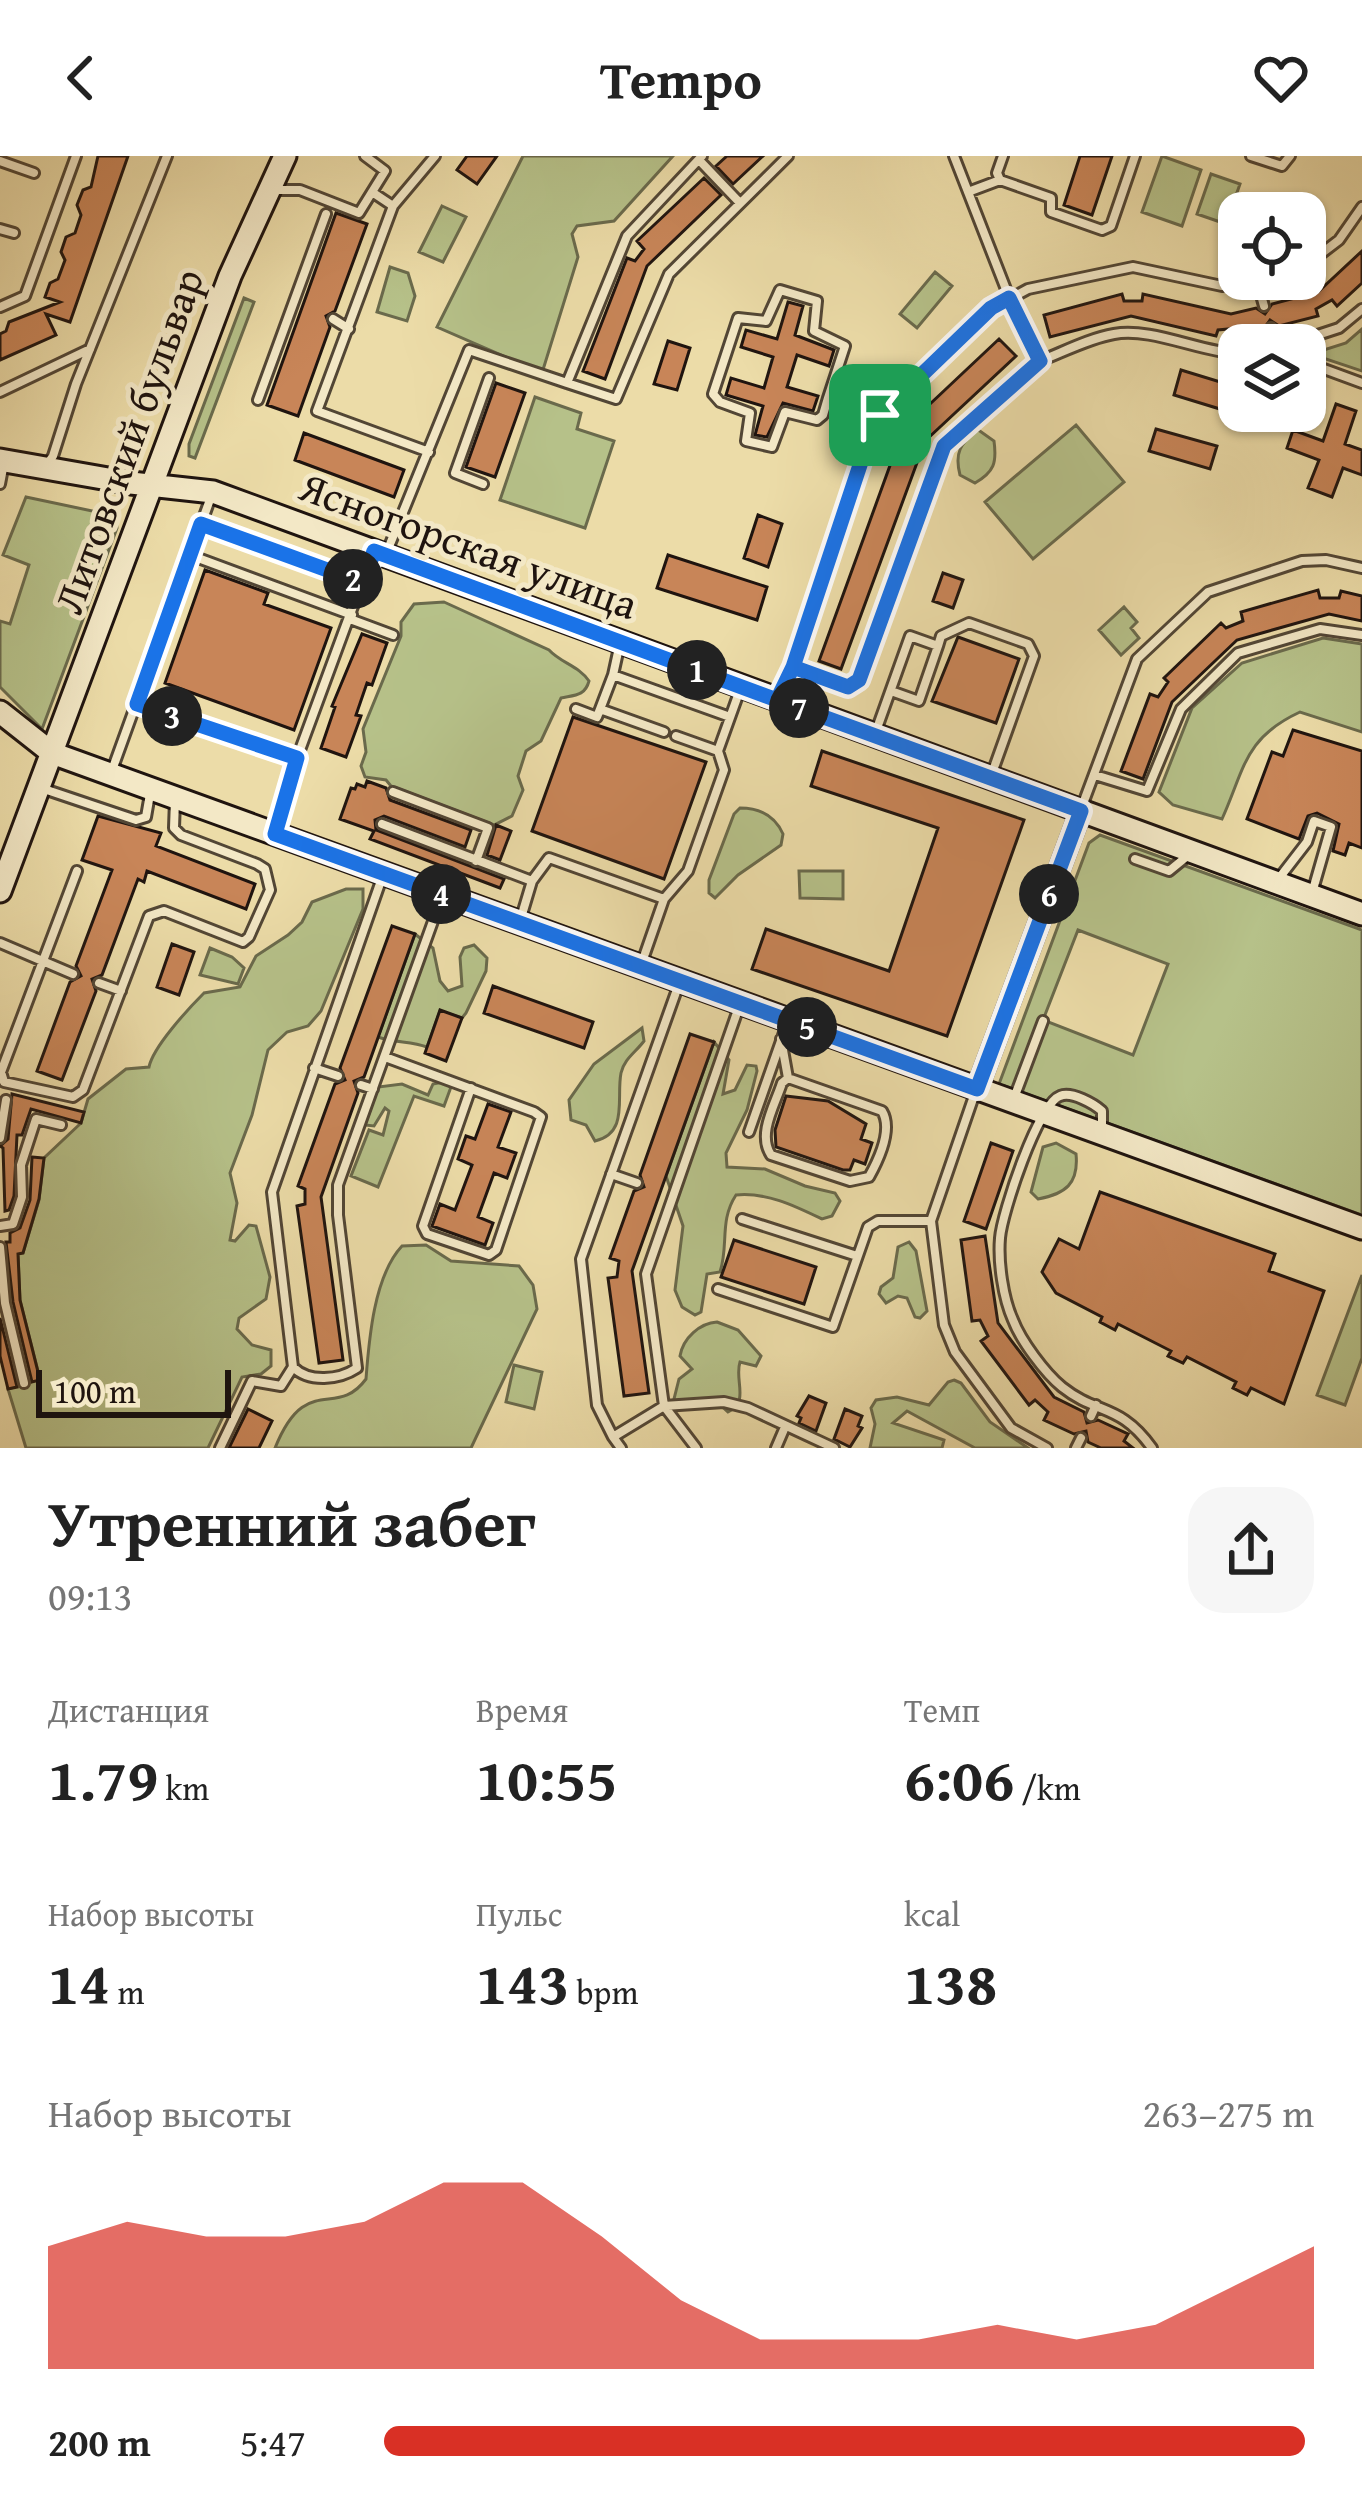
<!DOCTYPE html>
<html lang="ru">
<head>
<meta charset="utf-8">
<style>
  :root { --surface:#fff; --page:#f6f6f6; --text:#222; --muted:#767676; --accent:#d93025 }
  body { margin:0; font-family:"Gentium Book Plus",serif; background:var(--page); color:var(--text); height:100vh; display:flex; flex-direction:column; font-size:45px; white-space:nowrap }
  * { box-sizing:border-box; margin:0 }
  p { font-size:39px; color:var(--muted) }
  .icon { flex:none; width:66px; height:66px; fill:none; stroke:currentColor; stroke-width:2; stroke-linecap:round; stroke-linejoin:round }
  .map { position:relative; height:1292px; overflow:hidden }
  .side { display:flex; flex-direction:column; background:var(--surface); flex:1 }
  .side>* { flex:none }
  .buttons { position:absolute; left:1218px; top:36px; display:grid; gap:24px }
  .buttons a { display:grid; place-items:center; width:108px; height:108px; border-radius:24px; background:var(--surface); box-shadow:0 3px 9px #0004; font-size:60px }
  .scale { position:absolute; left:36px; bottom:30px; width:195px; box-sizing:border-box; padding-left:12px; border:6px solid #1f140f; border-top:0; font-size:33px; line-height:42px; white-space:nowrap; color:#1f140f; -webkit-text-stroke:9px #f3e8c6; paint-order:stroke }
  .pin { position:absolute; display:grid; place-items:center; width:102px; height:102px; color:#fff; margin:-51px; border-radius:24px; box-shadow:0 6px 18px #0006 }
  .km { position:absolute; width:60px; height:60px; margin:-30px; border-radius:50%; background:#222; color:#fff; font-size:33px; line-height:60px; text-align:center }
  .round { display:grid; place-items:center; flex:none; width:126px; height:126px; border-radius:36px; background:var(--page) }
  .head { display:flex; align-items:center; justify-content:space-between; height:204px; padding:0 48px }
  h1 { font-size:66px; font-weight:600; line-height:90px }
  .figures { display:grid; grid-template-columns:repeat(3,1fr); gap:18px; height:204px; padding:12px 48px }
  .figures div { display:grid; align-content:center }
  .figures b { font-size:60px; font-weight:600 }
  .figures small { font-size:33px; font-weight:400 }
  .figures p { font-size:33px }
  .chart { height:336px; padding:24px 48px }
  .chart p { display:flex; justify-content:space-between }
  .chart svg { width:100%; height:216px; margin-top:12px; fill:var(--accent); opacity:.7 }
  ul { padding:0 48px; list-style:none; font-size:39px }
  li { display:grid; grid-template-columns:192px 144px 1fr; align-items:center; height:90px }
  li i { height:30px; border-radius:15px; background:var(--accent) }
  header { display:flex; justify-content:space-between; align-items:center; height:156px; padding:0 48px; background:var(--surface); font-size:54px; font-weight:600 }
  .map>svg:first-child { display:block }
  .green { fill:#b6c189; stroke:#6a6a4c; stroke-width:3; fill-rule:evenodd }
  .building { fill:#c88558; stroke:#1f140f; stroke-width:3 }
  .lines { fill:none; stroke-linecap:round; stroke-linejoin:round }
  .service-casing { stroke:#524635; stroke-width:14 }
  .tertiary-casing { stroke:#524635; stroke-width:24 }
  .secondary-casing { stroke:#1f140f; stroke-width:27 }
  .service { stroke:#f3e8c6; stroke-width:8 }
  .tertiary { stroke:#f3e8c6; stroke-width:18 }
  .secondary { stroke:#f3e8c6; stroke-width:21 }
  .route-casing { stroke:#fff; stroke-width:24 }
  .route { stroke:#1a73e8; stroke-width:15 }
  .labels { text-anchor:middle; stroke-width:10; stroke-linejoin:round; paint-order:stroke }
  .street-label { font-size:42px; fill:#1f140f; stroke:#f3e8c6 }
</style>
</head>
<body>
<header><svg class="icon" aria-label="back" viewBox="0 0 24 24"><path d="M15 5l-7 7 7 7"/></svg>Tempo<svg class="icon" aria-label="heart" viewBox="0 0 24 24"><path d="M12 20l-8-8c-3-5 5-10 8-4 3-6 11-1 8 4z"/></svg></header>
<div class="map">
<svg width="1362" height="1292" viewBox="0 0 1362 1292">
  <rect width="100%" height="100%" fill="#ecdca8"/>
  <filter id="stains"><feTurbulence type="fractalNoise" baseFrequency=".00167" numOctaves="4"/><feColorMatrix values="0 0 0 0 .2 0 0 0 0 .09 0 0 0 0 .02 0 0 0 .5 -.17"/></filter>
  <radialGradient id="worn" r=".72"><stop offset=".6" stop-color="#630" stop-opacity="0"/><stop offset="1" stop-color="#630" stop-opacity=".3"/></radialGradient>
  <path class="green" d="M523 0H673L614 65 577 70 572 78 578 101 542 217 437 171Z
    M1162 0 1201 14 1182 70 1142 56Z
    M1211 18 1240 28 1226 68 1197 58Z
    M442 50 466 61 443 106 419 96Z
    M390 111 408 117 415 140 407 165 377 156Z
    M935 116 952 130 917 172 900 158Z
    M244 142 254 146 195 302 189 300V288Z
    M1362 173V215L1311 198 1346 187Z
    M535 241 581 257 577 273 614 285 585 372 500 344Z
    M1076 269 1124 326 1033 403 985 346Z
    M977 273 994 285C997 307 994 316 975 327L960 319C954 296 961 288 977 273Z
    M26 341 116 360 117 372 42 573 0 531V465L10 468 29 409 3 399Z
    M444 446 549 494C561 507 579 510 589 525 585 540 575 539 561 542L541 585 526 595 518 620 523 634 512 660 494 669 391 630 386 624 365 621 361 610 366 596 363 573 401 480V466L414 448Z
    M1124 451 1137 466 1131 472 1139 482 1121 499 1099 474Z
    M1323 482 1362 488V576L1300 556C1244 582 1245 612 1222 663L1173 649 1159 636 1192 552 1242 507Z
    M740 652C759 652 775 660 783 678L781 689 738 719 715 742 709 737V724L734 658Z
    M1100 679 1362 774V1059L999 928 1089 687ZM1078 774 1168 808 1133 899 1043 864Z
    M799 715H843V743L800 742Z
    M346 733H363V753L321 855 308 870 287 876 268 894 252 959 230 1017 237 1047 230 1084 235 1085 249 1069 256 1070 270 1121 266 1143 239 1162 237 1173 252 1189 271 1194V1210L261 1218 242 1221 208 1292H26L8 1233 40 1223 20 1144 18 1098 23 1097 39 1044 44 1002 81 967 88 943 126 913 149 911C153 891 188 853 204 837L240 831 256 800 288 779 302 766 312 746Z
    M415 778 433 792 440 825 448 835 462 830 460 801 464 792 474 789 487 802 486 815 466 857 462 862 440 855 427 891C411 885 395 887 378 881Z
    M210 792 232 801 244 812 238 828 200 819Z
    M642 872 644 885C636 896 624 903 621 917 616 942 629 977 595 985L586 969 571 964 569 944 594 908Z
    M714 886 729 904 723 938 735 934 747 909 756 910 757 915 747 954 726 997 727 1011 765 1013 805 1030 835 1037 840 1045 832 1060 822 1063C795 1050 767 1036 736 1039 719 1065 729 1089 720 1116L707 1118 701 1156 695 1159 682 1151 675 1134 683 1070 666 1020Z
    M443 926 451 931 444 950 414 940 378 1031 351 1020 369 974 383 979 389 955 385 952 374 970 365 969 378 931 402 928 428 939 433 928Z
    M1056 987 1076 998C1079 1028 1065 1038 1038 1043L1031 1036 1043 991Z
    M909 1086 916 1095 927 1155 920 1162 915 1161 907 1142 898 1140 886 1147 879 1138 881 1131 893 1122 898 1091Z
    M426 1089 451 1105 519 1110 533 1129 537 1153 471 1292H275C306 1215 336 1264 366 1223 369 1183 374 1120 402 1090Z
    M1362 1119V1202L1345 1249 1317 1239Z
    M717 1166 738 1174 761 1200 756 1210 740 1206C734 1224 750 1246 728 1256L717 1246H677L674 1243 679 1223 692 1213 680 1200C683 1182 700 1167 717 1166Z
    M514 1209 542 1216 534 1253 506 1246Z
    M954 1224 961 1227 990 1266 1028 1292H975L907 1255 893 1267 944 1284 942 1292H870L875 1268 871 1252 876 1244 897 1241 929 1249 948 1226Z"/>
  <path class="building" d="M98 0H128L70 166 46 158 56 179 0 204V178L6 175 9 166 60 146 45 141 50 127 58 123 65 104 61 96 66 81 75 77 81 59 77 49 83 34 91 31Z
    M467 0H497L477 28 457 14Z
    M727 0H763L733 28 716 10Z
    M1080 0H1112L1092 59 1064 49Z
    M704 22 721 39 647 110 605 223 583 215 627 102 635 105 644 93 637 85Z
    M336 57 367 68 335 155 326 160 330 171 298 260 267 249Z
    M1362 95V127L1337 150 1332 144 1316 153 1318 160 1279 170 1270 164 1263 174 1240 180 1238 172 1218 174 1216 180 1131 160 1050 181 1044 159 1122 138 1124 145H1142L1143 138 1231 158 1256 152 1265 158 1272 148 1318 136Z
    M788 146 803 150 795 179 834 194 829 210 797 199 787 231 818 240 813 255 783 247 767 281 755 279 763 250 726 239 731 222 764 232 773 201 741 191 746 174 777 183Z
    M999 183 1016 200 925 285 841 513 819 505 900 282 911 286 920 272 913 264Z
    M668 185 690 192 677 234 654 228Z
    M1181 214 1227 228 1220 253 1174 239Z
    M496 227 525 237 495 321 466 311Z
    M1336 248 1356 255 1345 288 1362 294V319L1343 312 1332 341 1308 332 1319 304 1287 292 1293 274 1323 285Z
    M1156 273 1217 290 1210 313 1149 295Z
    M304 277 404 314 394 341 295 304Z
    M758 359 782 368 768 411 744 402Z
    M668 399 767 431 757 464 657 432Z
    M205 414 268 437 264 448 331 472 294 574 165 527Z
    M943 417 963 424 953 452 933 445Z
    M1318 434 1320 442H1339L1341 435 1362 440V465L1329 458 1237 484 1172 546 1143 623 1121 615 1150 538 1158 541 1168 526 1164 522 1221 467 1226 472 1243 465 1241 456Z
    M362 478 387 487 372 529 367 527 356 559 361 560 346 601 321 592 335 551 332 550Z
    M958 481 1019 503 996 567 932 545Z
    M573 561 706 606 664 723 532 675Z
    M1293 574 1362 595V692L1349 687 1345 699 1333 695 1339 668 1317 657 1308 660 1299 683 1247 663 1272 596 1283 600Z
    M822 595 1024 664 947 880 752 813 766 773 889 815 938 672 811 630Z
    M367 625 386 632 390 644 471 674 465 691 384 660 375 664 376 674 504 723 500 732 370 683 374 675 340 663 351 632 355 633 357 628 365 631Z
    M98 660 161 677 156 690 255 728 246 753 147 715 144 726 138 723 102 819 92 823 96 835 62 924 37 915 70 826 81 820 76 810 112 714 82 704Z
    M496 669 511 675 500 704 487 699Z
    M392 770 415 778 364 921 354 925 358 937 321 1041 343 1204 319 1207 297 1050 305 1048V1033L298 1030 335 928 345 924 340 912Z
    M172 788 194 796 179 839 157 831Z
    M493 830 593 866 584 892 484 857Z
    M440 854 462 862 446 905 425 897Z
    M690 878 714 886 632 1115 649 1237 624 1240 608 1122 617 1121 619 1105 610 1102 634 1035 644 1031 640 1019Z
    M12 938 84 956 81 967 31 953 22 979H17L14 1040 9 1054 5 1055 3 992 0 990 8 983Z
    M786 940 828 945 866 968 861 983 872 987 865 1008 854 1004 850 1014H843L776 991 775 974Z
    M488 948 511 956 498 991 516 997 507 1022 494 1017 478 1061 493 1067 485 1089 432 1070 440 1048 455 1054 472 1009 458 1003 466 980 475 983Z
    M991 987 1013 995 986 1073 964 1065Z
    M32 1001 44 1002 39 1043 23 1097 18 1098 20 1144 40 1224 32 1226 13 1146 6 1086H10V1077L20 1072 30 1044Z
    M1100 1036 1275 1098 1269 1115 1324 1135 1284 1248 1251 1232 1247 1239 1233 1232 1236 1226 1187 1201 1183 1207 1168 1200 1171 1195 1118 1168 1115 1174 1100 1166 1102 1161 1056 1137 1042 1116 1059 1083 1079 1093Z
    M985 1080 998 1167 1054 1241 1084 1256 1087 1267 1098 1264 1128 1278 1124 1285 1133 1292H1101L1088 1286 1086 1275 1074 1278 1044 1264 1048 1256 1035 1244 1029 1249 981 1185 988 1180 980 1164 972 1165 961 1084Z
    M734 1084 816 1111 804 1148 721 1121Z
    M0 1162 17 1231 8 1233 0 1200Z
    M809 1240 826 1247 816 1275 799 1267 801 1262 797 1260Z
    M248 1253 272 1265 259 1292H229Z
    M845 1253 862 1260 858 1270 862 1272 850 1291 834 1283Z"/>
  <g class="lines">
    <defs>
      <path id="service" d="M954 0 1009 141 1040 205C1063 196 1090 182 1114 178 1151 171 1200 196 1239 198
        M1003 0 997 17 1000 24 1051 42V56L1102 74 1111 70 1135 0
        M1251 0 1282 10 1290 0
        M699 4 740 47
        M0 5 34 17
        M272 34H300L359 57 385 15 365 0
        M372 36 393 50
        M968 36 1000 24
        M0 73 14 77
        M1305 110 1339 84 1362 51
        M1257 125 1264 150
        M0 151 25 140 76 0
        M333 163 349 173
        M1271 172 1276 189
        M1287 189 1339 172 1362 153
        M1305 206 1362 227
        M567 227 616 243 669 118 788 0
        M0 236 90 193
        M828 242 823 259 817 264 785 256 772 291 746 285 750 257 720 246 713 238 738 162 766 165 780 134 817 145 814 175 845 190 828 242 880 259
        M258 244 326 58
        M429 296 317 255 393 50 435 0
        M48 307 53 300 76 228 167 0
        M0 328 4 307
        M483 328 455 317 489 222
        M201 368 363 426
        M386 398 469 194 567 227 627 80 702 0
        M190 399 352 459
        M350 463 393 479
        M794 511 848 531 858 524 944 290 1040 205
        M613 519 730 561
        M891 535 919 545 938 490
        M778 542 793 511 867 288 880 259 991 153 1028 133 1133 111 1222 130 1264 123
        M137 548 297 602 277 674
        M576 553 597 561 613 519 620 487
        M600 553 664 576
        M876 575 910 480 938 490 941 480 969 467 1028 488 1034 500 991 620
        M676 580 718 595
        M297 602 373 396
        M111 617 212 338
        M1095 619 1147 635 1181 553 1238 497 1320 473 1362 479
        M41 632 136 664 146 661 150 638
        M393 636 488 672 476 705
        M1081 653 1137 503 1208 436 1302 405 1326 404 1362 412
        M382 668 532 725
        M1135 703 1169 715 1191 697
        M77 715 1 916 4 926 73 941 83 934 149 760 164 755 243 786 249 781 270 734 265 713 257 708 181 679 174 672 175 644
        M383 719 272 1036 293 1211C309 1227 339 1224 357 1212L338 1059V1029L441 743
        M1280 721 1307 686 1314 665 1331 671 1312 737
        M520 765 532 725 549 702 664 743
        M0 787 73 818
        M641 809 664 743 688 715 724 614 718 595 741 531
        M99 827 121 835
        M740 848 646 1118 664 1250 724 1246 748 1252 834 1292
        M781 883 788 922 882 955C893 973 879 1003 869 1021L850 1025 771 999C757 978 775 949 782 927L788 922
        M385 901 534 956 541 961 496 1094 489 1099 427 1078 423 1070 471 932
        M314 912 338 920
        M361 929 373 933
        M975 937 931 1065 944 1169 955 1196 1011 1272 1047 1292
        M1014 942 1043 865
        M749 976 788 865
        M1102 976V955C1094 948 1072 935 1060 940 1038 948 1002 1057 1000 1082 998 1106 1003 1142 1013 1164 1021 1185 1045 1217 1062 1231 1097 1259 1120 1247 1152 1292
        M0 982 6 944
        M611 1018 637 1027
        M742 1063 857 1100
        M0 1070 13 1068 22 1041 21 1009 36 963 61 969
        M0 1091 5 1147 24 1227
        M718 1133 833 1171 868 1071 878 1065H931
        M1091 1260 1096 1249
        M613 1281 597 1249 581 1103 680 825
        M220 1292 252 1225 281 1230 293 1211
        M621 1292 613 1281 664 1250 696 1292
        M776 1292 785 1271
        M1076 1292 1081 1282"/>
      <path id="tertiary" d="M977 933 1081 655"/>
      <path id="secondary" d="M0 304 131 327 213 336 1362 758
        M0 556 52 597 1362 1072
        M0 735 230 120 285 0"/>
    </defs>
    <use href="#service" class="service-casing"/>
    <use href="#tertiary" class="tertiary-casing"/>
    <use href="#secondary" class="secondary-casing"/>
    <use href="#service" class="service"/>
    <use href="#tertiary" class="tertiary"/>
    <use href="#secondary" class="secondary"/>
  </g>
  <g class="lines">
    <defs>
      <path id="route" d="M880 259 867 288 793 511 777 544 374 395 363 427 201 368 137 548 297 602 275 678 977 933 1081 655 777 544 793 511 848 531 859 524 944 290 1040 205 1009 142 991 152 880 259"/>
    </defs>
    <use href="#route" class="route-casing"/>
    <use href="#route" class="route"/>
  </g>
  <g class="labels">
    <g class="street-label">
      <text transform="translate(128 285) rotate(-70)" y="15">Литовский бульвар</text>
      <text transform="translate(469 389) rotate(20)" y="15">Ясногорская улица</text>
    </g>
  </g>
  <rect width="100%" height="100%" filter="url(#stains)"/>
  <rect width="100%" height="100%" fill="url(#worn)"/>
</svg>
<div class="buttons">
<a><svg class="icon" aria-label="locate" viewBox="0 0 24 24"><circle cx="12" cy="12" r="6"/><path d="M12 2v4M12 18v4M2 12h4M18 12h4"/></svg></a>
<a><svg class="icon" aria-label="layers" viewBox="0 0 24 24"><path d="M12 4l9 5-9 5-9-5zM3 14l9 5 9-5"/></svg></a>
</div>
<div class="scale">100 m</div>
<div class="pin" style="left:880px;top:259px;background:#1e9e55"><svg class="icon" aria-label="arrive" viewBox="0 0 24 24"><path d="M6 21V4h12l-3 4 3 4H6"/></svg></div>
<b class="km" style="left:697px;top:514px">1</b>
<b class="km" style="left:353px;top:423px">2</b>
<b class="km" style="left:172px;top:560px">3</b>
<b class="km" style="left:441px;top:738px">4</b>
<b class="km" style="left:807px;top:871px">5</b>
<b class="km" style="left:1049px;top:738px">6</b>
<b class="km" style="left:799px;top:552px">7</b>
</div>
<section class="side">
<div class="head"><div><h1>Утренний забег</h1><p>09:13</p></div><a class="round"><svg class="icon" aria-label="share" viewBox="0 0 24 24"><path d="M12 15V3M7 8l5-5 5 5M5 13v7h14v-7"/></svg></a></div>
<div class="figures">
<div><p>Дистанция</p><b>1.79<small> km</small></b></div>
<div><p>Время</p><b>10:55</b></div>
<div><p>Темп</p><b>6:06<small> /km</small></b></div>
</div>
<div class="figures">
<div><p>Набор высоты</p><b>14<small> m</small></b></div>
<div><p>Пульс</p><b>143<small> bpm</small></b></div>
<div><p>kcal</p><b>138</b></div>
</div>
<div class="chart"><p><span>Набор высоты</span>263–275 m</p>
<svg viewBox="0 0 160 44" preserveAspectRatio="none"><path d="M0 44V19L10 14L20 17L30 17L40 14L50 6L60 6L70 17L80 30L90 38L100 38L110 38L120 35L130 38L140 35L150 27L160 19V44z"/></svg>
</div>
<ul>
<li><b>200 m</b>5:47<i style="width:99%"></i></li>
</ul>
</section>
</body>
</html>
